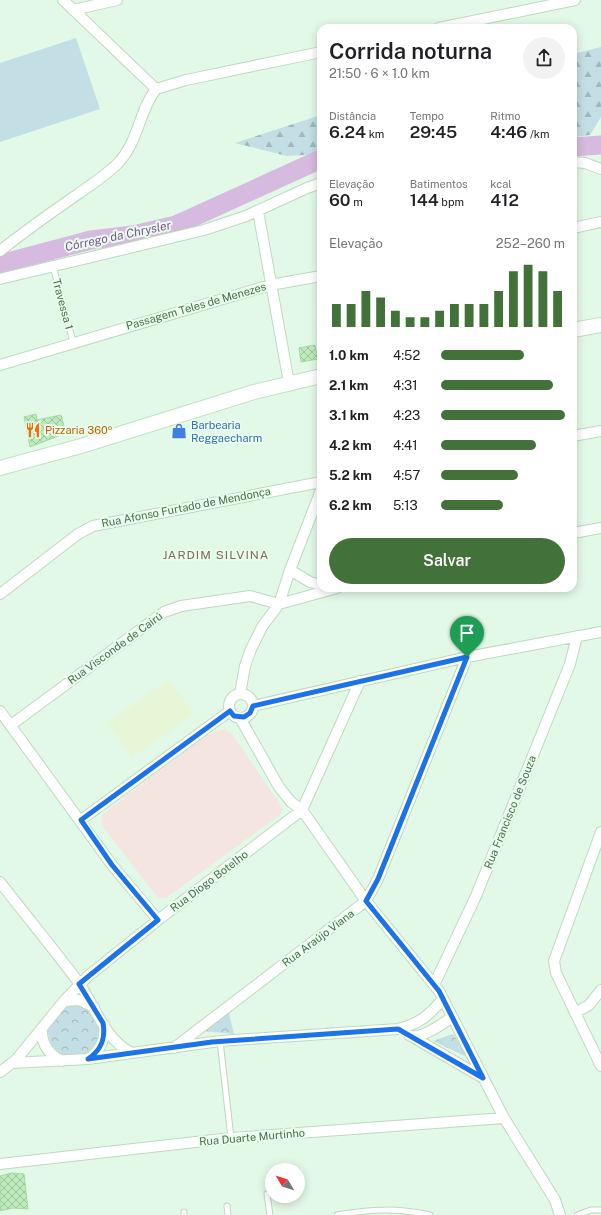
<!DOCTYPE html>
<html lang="pt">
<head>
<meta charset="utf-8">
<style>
  :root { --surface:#fff; --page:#f2f2f2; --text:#202124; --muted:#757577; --accent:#42723a }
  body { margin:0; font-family:"Public Sans",sans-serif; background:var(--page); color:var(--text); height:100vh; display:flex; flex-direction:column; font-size:15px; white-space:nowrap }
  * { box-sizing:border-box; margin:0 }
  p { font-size:13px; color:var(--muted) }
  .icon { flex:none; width:22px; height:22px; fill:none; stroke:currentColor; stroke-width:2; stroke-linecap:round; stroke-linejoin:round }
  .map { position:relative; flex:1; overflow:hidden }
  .side { position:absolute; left:317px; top:24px; width:260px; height:568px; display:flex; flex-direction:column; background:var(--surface); border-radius:12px; box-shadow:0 2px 10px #0003 }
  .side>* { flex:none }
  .needle { width:26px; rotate:309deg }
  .tools { position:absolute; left:265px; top:1163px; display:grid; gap:8px }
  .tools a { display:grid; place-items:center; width:40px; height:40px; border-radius:50%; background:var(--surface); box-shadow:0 2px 10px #0003; font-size:20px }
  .pin { position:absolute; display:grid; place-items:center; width:34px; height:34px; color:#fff; margin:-41px -17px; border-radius:50% 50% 50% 0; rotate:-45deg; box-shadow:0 0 4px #0007 }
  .pin .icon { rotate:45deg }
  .round { display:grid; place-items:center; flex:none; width:42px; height:42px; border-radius:21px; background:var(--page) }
  .head { display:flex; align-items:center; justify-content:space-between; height:68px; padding:0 12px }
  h1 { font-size:22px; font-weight:600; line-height:30px }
  .figures { display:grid; grid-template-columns:repeat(3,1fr); gap:6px; height:68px; padding:4px 12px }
  .figures div { display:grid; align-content:center }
  .figures b { font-size:17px; font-weight:600 }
  .figures small { font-size:11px; font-weight:400 }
  .figures p { font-size:11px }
  .chart { height:112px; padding:8px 12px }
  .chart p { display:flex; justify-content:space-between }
  .chart svg { width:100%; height:72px; margin-top:4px; stroke:var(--accent); stroke-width:6 }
  .cta { display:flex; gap:8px; margin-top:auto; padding:8px 12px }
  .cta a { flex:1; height:46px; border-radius:24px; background:var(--accent); color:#fff; font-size:16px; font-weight:600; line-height:46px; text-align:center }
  ul { padding:0 12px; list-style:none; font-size:13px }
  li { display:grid; grid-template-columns:64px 48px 1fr; align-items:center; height:30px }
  li i { height:10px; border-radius:5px; background:var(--accent) }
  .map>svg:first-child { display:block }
  .education { fill:#f5e5e0 }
  .medical { fill:#e7f6d7 }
  .grass { fill:#c3dee5 }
  .forest { fill:url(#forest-firs) }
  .park { fill:url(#park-crowns) }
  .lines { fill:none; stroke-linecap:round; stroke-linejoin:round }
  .river { stroke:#d6bae0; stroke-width:19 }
  .building { fill:url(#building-cross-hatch); stroke:#a1dca0 }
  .lane-casing { stroke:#bed9bf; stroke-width:7 }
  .street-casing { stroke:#bed9bf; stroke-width:12 }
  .secondary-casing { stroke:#c0e2c3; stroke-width:16 }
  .lane { stroke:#fff; stroke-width:5 }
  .street { stroke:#fff; stroke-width:10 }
  .secondary { stroke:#fff; stroke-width:14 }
  .route-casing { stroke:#fff; stroke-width:8 }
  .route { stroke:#1a73e8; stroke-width:5 }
  .labels { text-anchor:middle; stroke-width:4; stroke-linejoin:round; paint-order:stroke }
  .street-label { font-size:11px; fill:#4d6e4c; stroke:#e8fdec }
  .shop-label { font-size:11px; fill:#366cbe; stroke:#e8fdec; text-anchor:start }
  .food-label { font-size:11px; fill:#c56008; stroke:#e8fdec; text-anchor:start }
  .water-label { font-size:12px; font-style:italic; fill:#835293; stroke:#e8fdec }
  .neighbourhood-label { font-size:12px; letter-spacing:1px; fill:#84695f; stroke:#e8fdec }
</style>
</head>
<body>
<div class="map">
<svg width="601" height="1215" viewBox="0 0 601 1215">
  <defs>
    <pattern id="forest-firs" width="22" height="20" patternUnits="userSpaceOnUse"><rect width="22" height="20" fill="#c3dee5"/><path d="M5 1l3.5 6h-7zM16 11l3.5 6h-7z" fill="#a1b8bc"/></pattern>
    <pattern id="park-crowns" width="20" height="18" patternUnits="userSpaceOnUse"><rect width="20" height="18" fill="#c3dee5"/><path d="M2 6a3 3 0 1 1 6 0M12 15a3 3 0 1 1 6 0" fill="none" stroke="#a1b8bc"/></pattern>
    <pattern id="building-cross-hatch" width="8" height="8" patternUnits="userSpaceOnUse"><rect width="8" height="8" fill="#beebbd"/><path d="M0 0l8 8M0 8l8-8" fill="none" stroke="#9dc39c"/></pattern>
  </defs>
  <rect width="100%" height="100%" fill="#e3f9e7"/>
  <path class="education" d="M225 729 233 735 283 809 281 814 166 898H158L103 827 101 820 103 814 202 738 217 731Z"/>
  <path class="medical" d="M168 680 195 713 132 758 108 722Z"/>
  <path class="grass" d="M76 38 100 109 0 142V63Z"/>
  <path class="forest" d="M601 47V117L590 135 573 137V54Z
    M321 115V154L287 156 235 143Z"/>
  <path class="park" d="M48 1031a26 26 0 1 1 52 0a26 26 0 1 1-52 0Z
    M229 1013 234 1034 203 1031Z
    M453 1034 469 1058 433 1041Z"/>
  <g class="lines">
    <path class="river" d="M573 147 601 145
      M0 264 91 240 133 235 176 225 321 159"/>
  </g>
  <path class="building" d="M315 345 318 359 301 362 299 348Z
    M36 414 37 420 61 415 66 433 30 447 24 417Z
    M11 1173 24 1174 28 1209 13 1208 0 1211V1176Z"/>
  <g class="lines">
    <defs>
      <path id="lane" d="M53 266 73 342
        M220 1041 231 1138
        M267 1194 270 1215
        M227 1206 228 1215
        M184 1212V1215
        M337 1215C371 1209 397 1208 430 1215
        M577 1215 591 1210H601"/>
      <path id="street" d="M63 0 156 89
        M73 10 117 0
        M439 28 575 0
        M156 89 186 80 321 52
        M573 162 585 163 601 169
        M258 211 289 383
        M573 228 601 222
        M0 251C25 231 52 212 78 194 92 184 108 174 119 162 139 140 139 111 156 89
        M0 279 204 230 246 216 307 188 321 183
        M0 365 270 285 321 276
        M573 436 601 431
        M573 533 601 528
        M290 570 310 582 321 585
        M0 594 78 534 93 526 321 482
        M240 694 245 666 251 649 262 627 279 604 290 570 321 490
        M229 706a12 12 0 1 1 24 0a12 12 0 1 1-24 0Z
        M253 706 467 657 601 632
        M0 711 112 865 158 920
        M240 718 279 787 291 802 302 810 366 901 439 991 504 1118 555 1200 560 1215
        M11 725 164 612 181 606 250 596 279 604 337 588
        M81 820 230 711
        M601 832 554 961 556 973 601 1066
        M0 882C26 916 54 949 79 983 95 1006 105 1040 132 1053
        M434 985 476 896 570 664 577 636
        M64 1001 79 1000 94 1007
        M575 1013 589 1005 601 990
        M42 1028C41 1043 48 1054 62 1061
        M409 1035C419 1041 444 1023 452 1017
        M411 1036 483 1078
        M174 1048 366 901 378 879 467 657
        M88 1059C100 1051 106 1039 104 1025
        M12 1063 88 1059 220 1041 398 1029C421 1023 428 1016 443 999
        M0 1072 16 1060 64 1001 87 977 158 920 302 810 360 681
        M0 1164 231 1138 504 1118"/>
      <path id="secondary" d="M573 330 601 325
        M0 468 81 446 254 392 321 376"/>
    </defs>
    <use href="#lane" class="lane-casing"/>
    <use href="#street" class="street-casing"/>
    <use href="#secondary" class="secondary-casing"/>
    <use href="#lane" class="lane"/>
    <use href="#street" class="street"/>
    <use href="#secondary" class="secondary"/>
  </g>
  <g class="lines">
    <defs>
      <path id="route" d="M467 657 378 879 366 901 439 991 483 1078 398 1029 212 1042 88 1059C101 1050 106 1039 103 1023L79 984 158 920 112 865 81 820 230 711 234 716 244 717 250 713 253 706Z"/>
    </defs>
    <use href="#route" class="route-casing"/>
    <use href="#route" class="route"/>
  </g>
  <defs>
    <symbol id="restaurant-bare" viewBox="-9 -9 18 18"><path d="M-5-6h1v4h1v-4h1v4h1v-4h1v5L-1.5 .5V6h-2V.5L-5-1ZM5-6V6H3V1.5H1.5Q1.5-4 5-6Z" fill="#e8710a" stroke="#e8fdec" stroke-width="2.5" paint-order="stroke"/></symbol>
    <symbol id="shop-bare" viewBox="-9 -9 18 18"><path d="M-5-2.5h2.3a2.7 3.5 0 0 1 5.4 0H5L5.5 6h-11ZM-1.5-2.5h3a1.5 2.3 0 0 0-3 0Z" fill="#3f7fe0" stroke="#e8fdec" stroke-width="2.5" paint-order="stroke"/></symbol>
  </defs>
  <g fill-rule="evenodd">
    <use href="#restaurant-bare" x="22" y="419" width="22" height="22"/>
    <use href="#shop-bare" x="168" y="420" width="22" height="22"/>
  </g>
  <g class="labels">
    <g class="street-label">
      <text transform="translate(63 304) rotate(75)" y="4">Travessa 1</text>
      <text transform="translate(196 306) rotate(-16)" y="4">Passagem Teles de Menezes</text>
      <text transform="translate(186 507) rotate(-11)" y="4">Rua Afonso Furtado de Mendonça</text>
      <text transform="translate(115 648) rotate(-36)" y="4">Rua Visconde de Cairú</text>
      <text transform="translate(510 812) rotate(-68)" y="4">Rua Francisco de Souza</text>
      <text transform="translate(209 881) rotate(-37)" y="4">Rua Diogo Botelho</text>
      <text transform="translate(318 938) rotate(-37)" y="4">Rua Araújo Viana</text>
      <text transform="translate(252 1137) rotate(-5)" y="4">Rua Duarte Murtinho</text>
    </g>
    <g class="shop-label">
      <text x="191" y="429">Barbearia<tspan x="191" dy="13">Reggaecharm</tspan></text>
    </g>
    <g class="food-label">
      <text x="45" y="434">Pizzaria 360º</text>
    </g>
    <g class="water-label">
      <text transform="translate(118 236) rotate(-12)" y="4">Córrego da Chrysler</text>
    </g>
    <g class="neighbourhood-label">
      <text x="216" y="559">JARDIM SILVINA</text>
    </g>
  </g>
</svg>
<div class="tools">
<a><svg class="needle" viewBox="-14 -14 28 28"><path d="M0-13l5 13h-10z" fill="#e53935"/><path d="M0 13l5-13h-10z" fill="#757577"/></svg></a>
</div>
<div class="pin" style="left:467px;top:657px;background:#1e9e55"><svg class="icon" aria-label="arrive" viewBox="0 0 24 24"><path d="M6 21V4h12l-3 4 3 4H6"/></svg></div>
<section class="side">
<div class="head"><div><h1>Corrida noturna</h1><p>21:50 · 6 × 1.0 km</p></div><a class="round"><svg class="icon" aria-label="share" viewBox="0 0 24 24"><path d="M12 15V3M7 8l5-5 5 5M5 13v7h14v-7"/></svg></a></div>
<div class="figures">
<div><p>Distância</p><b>6.24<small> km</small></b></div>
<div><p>Tempo</p><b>29:45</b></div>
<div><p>Ritmo</p><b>4:46<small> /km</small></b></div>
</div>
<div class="figures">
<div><p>Elevação</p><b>60<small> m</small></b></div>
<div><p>Batimentos</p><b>144<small> bpm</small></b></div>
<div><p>kcal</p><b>412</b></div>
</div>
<div class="chart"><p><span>Elevação</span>252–260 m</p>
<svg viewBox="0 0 160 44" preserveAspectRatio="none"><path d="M5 44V30M15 44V30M25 44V22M35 44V26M45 44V34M55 44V38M65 44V38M75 44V34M85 44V30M95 44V30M105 44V30M115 44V22M125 44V10M135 44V6M145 44V10M155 44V22"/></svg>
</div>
<ul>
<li><b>1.0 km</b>4:52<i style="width:67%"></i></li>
<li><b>2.1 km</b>4:31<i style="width:90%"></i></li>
<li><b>3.1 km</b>4:23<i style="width:100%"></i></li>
<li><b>4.2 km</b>4:41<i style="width:77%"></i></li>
<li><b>5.2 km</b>4:57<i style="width:62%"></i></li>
<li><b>6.2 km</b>5:13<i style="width:50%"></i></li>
</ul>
<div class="cta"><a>Salvar</a></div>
</section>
</div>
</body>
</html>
